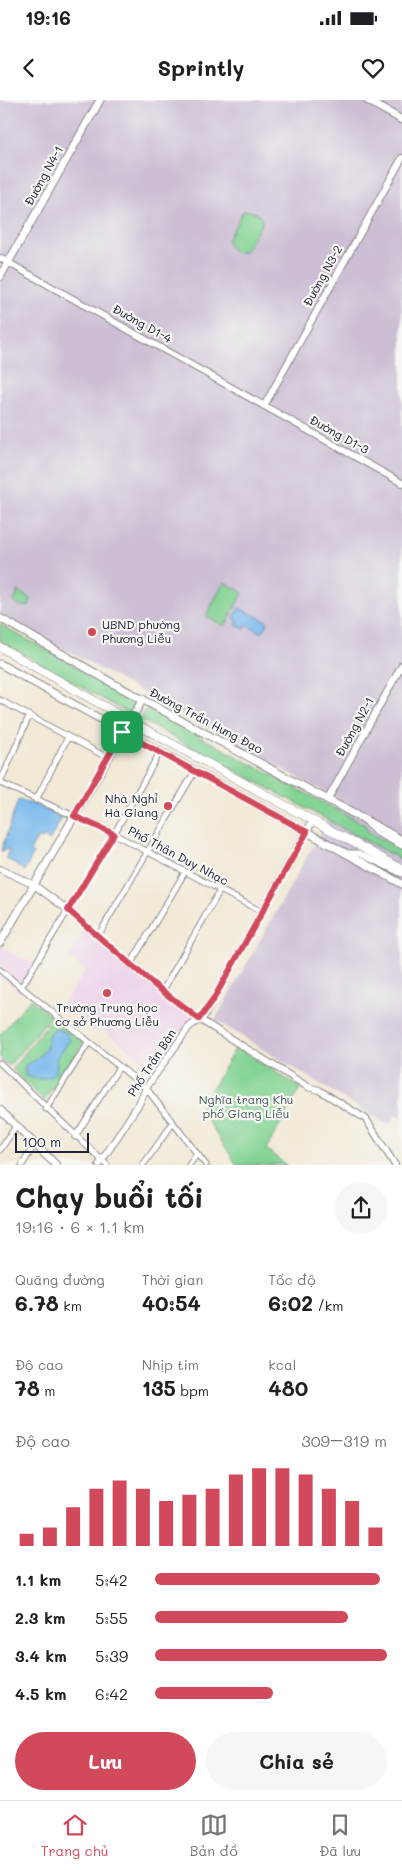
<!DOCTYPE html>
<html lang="vi">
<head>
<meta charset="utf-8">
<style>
  :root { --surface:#fff; --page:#f6f6f6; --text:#202124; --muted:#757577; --line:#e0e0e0; --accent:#d1495b }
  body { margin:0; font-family:Mali,sans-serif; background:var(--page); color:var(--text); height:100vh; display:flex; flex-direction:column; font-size:19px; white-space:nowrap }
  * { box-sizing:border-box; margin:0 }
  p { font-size:16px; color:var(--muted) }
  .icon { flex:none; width:28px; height:28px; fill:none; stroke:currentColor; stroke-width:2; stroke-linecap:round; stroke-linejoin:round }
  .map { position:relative; height:1065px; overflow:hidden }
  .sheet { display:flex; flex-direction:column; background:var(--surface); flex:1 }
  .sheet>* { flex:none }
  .scale { position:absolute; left:15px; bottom:12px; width:74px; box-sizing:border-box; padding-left:5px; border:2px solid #22223b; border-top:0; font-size:14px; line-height:18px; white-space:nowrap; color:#22223b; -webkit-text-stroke:4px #f6f6f2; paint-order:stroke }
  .pin { position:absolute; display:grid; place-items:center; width:42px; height:42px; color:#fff; margin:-21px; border-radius:10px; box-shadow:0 2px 8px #0006 }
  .round { display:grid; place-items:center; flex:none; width:52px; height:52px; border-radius:26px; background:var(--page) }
  .headline { display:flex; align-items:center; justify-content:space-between; height:85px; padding:0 15px }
  h1 { font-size:28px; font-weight:800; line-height:38px }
  .figures { display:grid; grid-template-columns:repeat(3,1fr); gap:8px; height:85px; padding:5px 15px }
  .figures div { display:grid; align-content:center }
  .figures b { font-size:21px; font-weight:800 }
  .figures small { font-size:14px; font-weight:400 }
  .figures p { font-size:14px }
  .chart { height:140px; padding:10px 15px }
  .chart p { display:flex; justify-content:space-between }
  .chart svg { width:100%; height:90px; margin-top:5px; stroke:var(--accent); stroke-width:6 }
  .action { display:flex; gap:10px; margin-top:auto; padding:10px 15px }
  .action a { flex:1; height:58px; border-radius:30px; background:var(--accent); color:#fff; font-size:20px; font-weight:800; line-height:58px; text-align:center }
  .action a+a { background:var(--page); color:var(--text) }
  ul { padding:0 15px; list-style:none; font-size:16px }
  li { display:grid; grid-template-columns:80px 60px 1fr; align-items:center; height:38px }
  li i { height:12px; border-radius:6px; background:var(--accent) }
  .status { display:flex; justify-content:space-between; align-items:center; height:35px; padding:0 25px; background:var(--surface); direction:ltr }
  .status svg { height:14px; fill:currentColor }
  header { display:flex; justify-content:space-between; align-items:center; height:65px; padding:0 15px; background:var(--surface); font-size:22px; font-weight:800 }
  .tabs { display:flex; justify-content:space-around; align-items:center; height:70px; border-top:1px solid var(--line); background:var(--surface); font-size:14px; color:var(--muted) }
  .tabs a { display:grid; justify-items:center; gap:2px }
  .tabs .active { color:var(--accent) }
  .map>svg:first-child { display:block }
  .built { fill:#edd1e9 }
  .industrial { fill:#ccbfd4 }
  .green { fill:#82d393; stroke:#527a67 }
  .water { fill:#78b9ed; stroke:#4d6e94 }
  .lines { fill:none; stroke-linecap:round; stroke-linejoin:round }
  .minor-casing { stroke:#8a8688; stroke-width:7 }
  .tertiary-casing { stroke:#8a8688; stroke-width:8 }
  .secondary-casing { stroke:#8a8688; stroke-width:9 }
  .trunk-casing { stroke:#8a8688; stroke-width:9 }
  .minor { stroke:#fff; stroke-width:5 }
  .tertiary { stroke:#fff; stroke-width:6 }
  .secondary { stroke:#fff; stroke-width:7 }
  .trunk { stroke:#fff; stroke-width:8 }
  .route-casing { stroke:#fff; stroke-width:10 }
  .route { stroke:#d1495b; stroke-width:6 }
  .poi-dot { fill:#d1495b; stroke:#f6f6f2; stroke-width:2 }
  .labels { text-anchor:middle; stroke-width:4.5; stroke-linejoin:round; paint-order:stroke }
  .street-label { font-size:12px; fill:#22223b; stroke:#f6f6f2 }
  .poi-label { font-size:12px; fill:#22223b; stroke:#f6f6f2; text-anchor:start }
  .park-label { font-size:12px; fill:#3f5755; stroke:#f6f6f2 }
</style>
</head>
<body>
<div class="status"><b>19:16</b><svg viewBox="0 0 49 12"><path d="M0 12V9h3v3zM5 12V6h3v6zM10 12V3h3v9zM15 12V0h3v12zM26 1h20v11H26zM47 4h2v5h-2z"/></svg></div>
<header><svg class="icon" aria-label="back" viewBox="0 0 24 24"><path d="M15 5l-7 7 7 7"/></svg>Sprintly<svg class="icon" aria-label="heart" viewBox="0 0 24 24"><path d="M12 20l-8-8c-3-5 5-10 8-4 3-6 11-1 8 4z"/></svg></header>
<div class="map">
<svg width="402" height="1065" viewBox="0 0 402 1065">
  <rect width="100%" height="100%" fill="#f6f6f2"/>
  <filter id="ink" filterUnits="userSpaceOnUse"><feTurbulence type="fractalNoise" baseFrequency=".02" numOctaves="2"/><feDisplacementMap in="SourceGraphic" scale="10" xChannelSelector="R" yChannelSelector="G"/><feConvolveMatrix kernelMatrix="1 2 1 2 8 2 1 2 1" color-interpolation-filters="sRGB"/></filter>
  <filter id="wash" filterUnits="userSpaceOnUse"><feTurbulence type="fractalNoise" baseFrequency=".0096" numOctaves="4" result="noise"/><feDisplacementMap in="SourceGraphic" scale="20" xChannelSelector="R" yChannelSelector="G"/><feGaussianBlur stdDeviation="1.12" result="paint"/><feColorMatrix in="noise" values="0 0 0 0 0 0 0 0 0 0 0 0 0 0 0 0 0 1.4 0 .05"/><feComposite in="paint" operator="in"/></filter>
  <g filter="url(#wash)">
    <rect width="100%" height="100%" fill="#f2e9d6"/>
    <path class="built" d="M84 829 196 920 158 972 102 929 98 933 63 904 85 870 68 857Z
      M0 846 39 867 20 893 0 875Z"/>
    <path class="industrial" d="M0 0H402V1019L395 1015 389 1026 215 920 339 700 0 514Z"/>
    <path class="green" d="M243 111C252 110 262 113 262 123L245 151 236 153 230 148 227 140Z
      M224 482 243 493 225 526 206 516Z
      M17 491 31 499 29 506H21L12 501 17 497Z
      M0 524 134 600 136 603 130 613 124 611 0 541Z
      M147 608 365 725 369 733 402 750V760L141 620 143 612Z
      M30 899 51 916 9 966 0 958V935Z
      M54 916 84 942 44 1001 12 969Z
      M236 947 301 988 266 1049 286 1065H237L200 1009Z"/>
    <path class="water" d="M239 508 268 522 262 533 247 525 245 529 236 525 238 521 234 518Z
      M18 700 36 705 62 718 49 741 44 736 42 739 38 737 30 751 33 754 25 771 6 758 9 749 1 751Z
      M58 929 65 932 70 940 56 959C62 979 38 983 25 975V965L36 960 46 949 49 933Z"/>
  </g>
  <g filter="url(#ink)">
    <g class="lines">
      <defs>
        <path id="minor" d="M0 600 108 658
          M0 683 114 734 262 812
          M0 683 29 616
          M36 700 68 637
          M367 723 375 732 402 746
          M347 753H358L402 774
          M98 836 195 671
          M130 865 185 772
          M0 870 146 988 206 1065
          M22 886 114 734 160 652
          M162 892 220 790
          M0 963 107 1065
          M46 1009 89 942
          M75 1037 119 967
          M0 1050 17 1025
          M22 1065 35 1044
          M143 1065 173 1023
          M189 1065 197 1054"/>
        <path id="tertiary" d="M0 158 402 383
          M264 306 402 58
          M328 699 402 565
          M0 769 34 785 68 810 151 883 199 919 308 987 319 990 366 1019 395 1065
          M99 1065 140 1002 146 988 189 927 204 916 313 720"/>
        <path id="secondary" d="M367 0 402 20
          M0 177 100 0
          M0 518 114 584 402 740
          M0 564 402 784
          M0 843 143 599
          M0 1010 56 1065"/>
        <path id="trunk" d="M0 547 123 617 402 769"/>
      </defs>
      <use href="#minor" class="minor-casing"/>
      <use href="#tertiary" class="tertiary-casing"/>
      <use href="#secondary" class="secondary-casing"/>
      <use href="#trunk" class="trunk-casing"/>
      <use href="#minor" class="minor"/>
      <use href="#tertiary" class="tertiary"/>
      <use href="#secondary" class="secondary"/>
      <use href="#trunk" class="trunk"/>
    </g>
  </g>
  <g class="lines" filter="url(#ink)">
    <defs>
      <path id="route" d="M122 632 307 732 213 900 199 919 152 883 68 810 114 734 74 716Z"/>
    </defs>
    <use href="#route" class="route-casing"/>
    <use href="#route" class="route"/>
  </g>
  <g class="poi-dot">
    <circle cx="92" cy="532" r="5"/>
    <circle cx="168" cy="706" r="5"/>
    <circle cx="107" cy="893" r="5"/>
  </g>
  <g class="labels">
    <g class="street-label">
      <text transform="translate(44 76) rotate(-61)" y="4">Đường N4-1</text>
      <text transform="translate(323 176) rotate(-61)" y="4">Đường N3-2</text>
      <text transform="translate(142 224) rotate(29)" y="4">Đường D1-4</text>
      <text transform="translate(339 335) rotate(29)" y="4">Đường D1-3</text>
      <text transform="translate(206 621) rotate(28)" y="4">Đường Trần Hưng Đạo</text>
      <text transform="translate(355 627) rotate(-61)" y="4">Đường N2-1</text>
      <text transform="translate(178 756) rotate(28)" y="4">Phố Thân Duy Nhạc</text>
      <text transform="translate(152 963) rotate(-57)" y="4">Phố Trần Bàn</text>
    </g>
    <g class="poi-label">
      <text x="102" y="529">UBND phường<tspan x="102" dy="14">Phương Liễu</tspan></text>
      <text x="158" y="703" text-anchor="end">Nhà Nghỉ<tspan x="158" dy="14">Hà Giang</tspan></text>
      <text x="107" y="912" text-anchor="middle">Trường Trung học<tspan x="107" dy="14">cơ sở Phương Liễu</tspan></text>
    </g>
    <g class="park-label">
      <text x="246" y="1004">Nghĩa trang Khu<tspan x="246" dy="14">phố Giang Liễu</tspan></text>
    </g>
  </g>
</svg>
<div class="scale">100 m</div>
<div class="pin" style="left:122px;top:632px;background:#1e9e55"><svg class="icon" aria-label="arrive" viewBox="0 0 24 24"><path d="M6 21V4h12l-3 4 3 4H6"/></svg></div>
</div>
<section class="sheet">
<div class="headline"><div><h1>Chạy buổi tối</h1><p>19:16 · 6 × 1.1 km</p></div><a class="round"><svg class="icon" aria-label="share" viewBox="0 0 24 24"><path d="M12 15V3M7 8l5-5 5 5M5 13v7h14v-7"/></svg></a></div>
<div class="figures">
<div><p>Quãng đường</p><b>6.78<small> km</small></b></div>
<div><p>Thời gian</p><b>40:54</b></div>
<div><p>Tốc độ</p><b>6:02<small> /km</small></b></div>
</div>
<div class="figures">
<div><p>Độ cao</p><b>78<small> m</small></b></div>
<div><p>Nhịp tim</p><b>135<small> bpm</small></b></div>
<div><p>kcal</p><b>480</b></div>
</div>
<div class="chart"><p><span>Độ cao</span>309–319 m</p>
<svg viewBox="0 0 160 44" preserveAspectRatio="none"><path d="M5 44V38M15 44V35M25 44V25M35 44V16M45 44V12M55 44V16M65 44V22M75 44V19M85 44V16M95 44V9M105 44V6M115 44V6M125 44V9M135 44V16M145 44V22M155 44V35"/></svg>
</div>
<ul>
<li><b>1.1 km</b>5:42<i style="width:97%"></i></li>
<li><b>2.3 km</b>5:55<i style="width:83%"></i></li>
<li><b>3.4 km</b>5:39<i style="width:100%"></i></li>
<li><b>4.5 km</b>6:42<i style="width:51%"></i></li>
</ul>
<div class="action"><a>Lưu</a><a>Chia sẻ</a></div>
</section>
<nav class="tabs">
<a class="active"><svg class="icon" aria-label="home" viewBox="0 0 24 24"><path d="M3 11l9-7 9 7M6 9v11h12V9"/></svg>Trang chủ</a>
<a><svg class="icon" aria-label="map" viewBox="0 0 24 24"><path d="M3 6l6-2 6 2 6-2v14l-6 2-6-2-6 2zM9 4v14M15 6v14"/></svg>Bản đồ</a>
<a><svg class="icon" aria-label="saved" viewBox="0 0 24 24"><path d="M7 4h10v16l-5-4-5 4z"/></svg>Đã lưu</a>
</nav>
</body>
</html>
